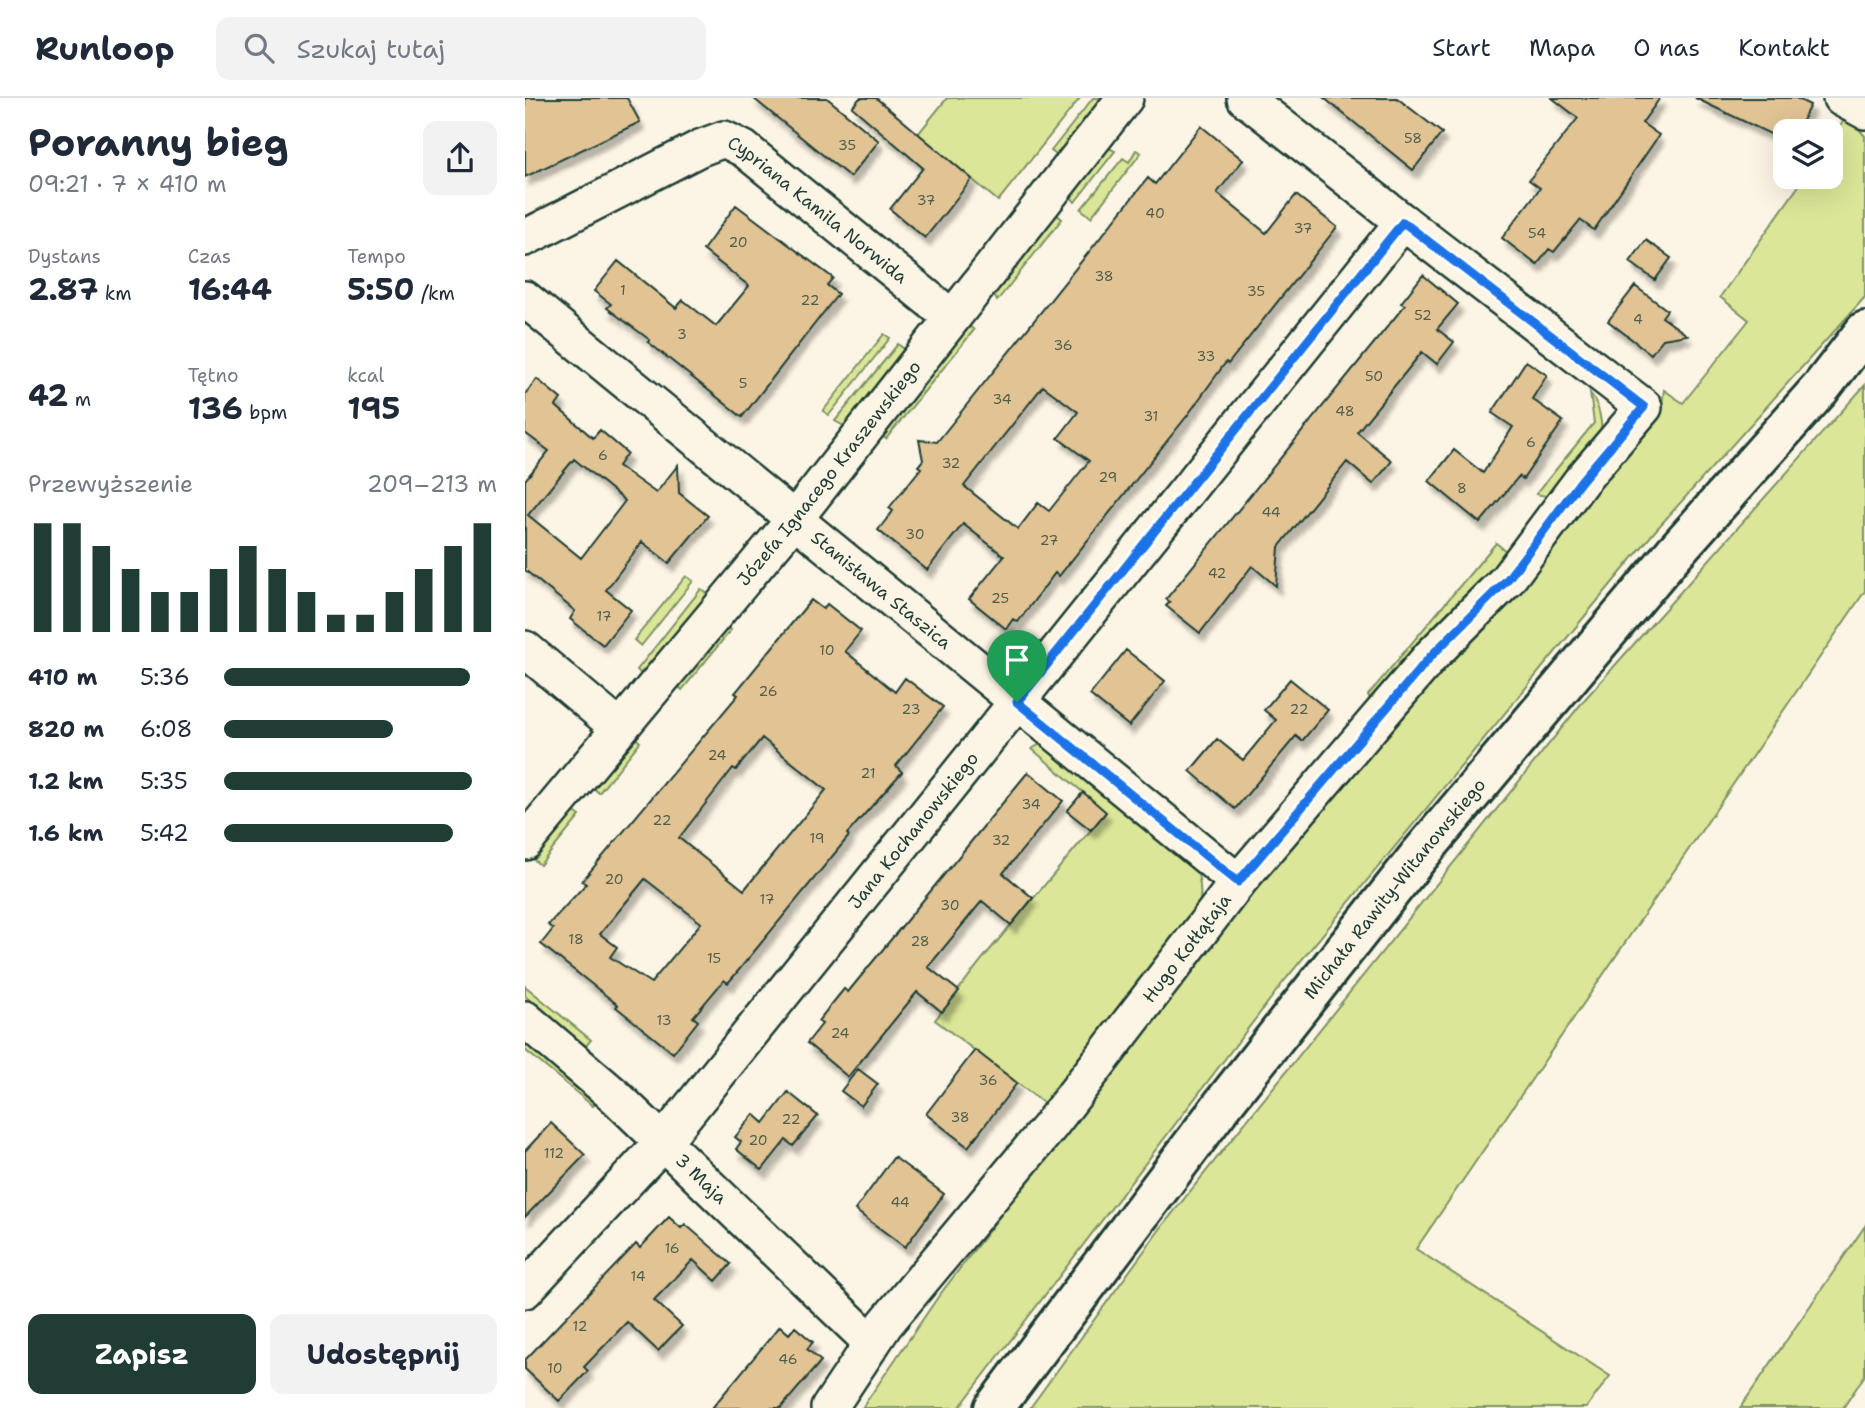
<!DOCTYPE html>
<html lang="pl">
<head>
<meta charset="utf-8">
<style>
  :root { --surface:#fff; --page:#f2f2f3; --text:#1f2937; --muted:#747a83; --line:#e0e1e3; --accent:#1f3d34 }
  body { margin:0; font-family:"Shantell Sans",sans-serif; background:var(--page); color:var(--text); height:100vh; display:flex; flex-direction:column; font-size:26px; white-space:nowrap }
  * { box-sizing:border-box; margin:0 }
  p { font-size:23px; color:var(--muted) }
  .icon { flex:none; width:38px; height:38px; fill:none; stroke:currentColor; stroke-width:2; stroke-linecap:round; stroke-linejoin:round }
  .map { position:relative; flex:1; overflow:hidden }
  .side { display:flex; flex-direction:column; background:var(--surface); width:525px }
  .side>* { flex:none }
  .tools { position:absolute; left:1248px; top:21px; display:grid; gap:14px }
  .tools a { display:grid; place-items:center; width:70px; height:70px; border-radius:14px; background:var(--surface); box-shadow:0 7px 28px #0002; font-size:35px }
  .pin { position:absolute; display:grid; place-items:center; width:60px; height:60px; color:#fff; margin:-72px -30px; border-radius:50% 50% 50% 0; rotate:-45deg; box-shadow:0 0 7px #0007 }
  .pin .icon { rotate:45deg }
  .round { display:grid; place-items:center; flex:none; width:74px; height:74px; border-radius:14px; background:var(--page) }
  .head { display:flex; align-items:center; justify-content:space-between; height:119px; padding:0 28px }
  h1 { font-size:38px; font-weight:700; line-height:52px }
  .stats { display:grid; grid-template-columns:repeat(3,1fr); gap:10px; height:119px; padding:7px 28px }
  .stats div { display:grid; align-content:center }
  .stats b { font-size:30px; font-weight:700 }
  .stats small { font-size:19px; font-weight:400 }
  .stats p { font-size:19px }
  .chart { height:196px; padding:14px 28px }
  .chart p { display:flex; justify-content:space-between }
  .chart svg { width:100%; height:126px; margin-top:7px; stroke:var(--accent); stroke-width:6 }
  .primary-button { display:flex; gap:14px; margin-top:auto; padding:14px 28px }
  .primary-button a { flex:1; height:80px; border-radius:14px; background:var(--accent); color:#fff; font-size:28px; font-weight:700; line-height:80px; text-align:center }
  .primary-button a+a { background:var(--page); color:var(--text) }
  ul { padding:0 28px; list-style:none; font-size:23px }
  li { display:grid; grid-template-columns:112px 84px 1fr; align-items:center; height:52px }
  li i { height:18px; border-radius:9px; background:var(--accent) }
  header { display:flex; align-items:center; gap:42px; box-sizing:border-box; height:98px; padding:0 35px; background:var(--surface); border-bottom:2px solid var(--line) }
  header strong { font-size:33px }
  nav { display:flex; gap:38px; margin-inline-start:auto; font-size:24px }
  .search { width:490px; height:63px; background:var(--page); display:flex; align-items:center; gap:18px; box-sizing:border-box; padding:0 24px; border-radius:14px; color:var(--muted); font-size:26px }
  main { display:flex; flex:1; min-height:0 }
  .map>svg:first-child { display:block }
  .green { fill:#dbe698; stroke:#7d9266; stroke-width:2 }
  .building { fill:#e1c394; stroke:#1f3d34; stroke-width:2; fill-rule:evenodd; filter:url(#shadow) }
  .lines { fill:none; stroke-linecap:round; stroke-linejoin:round }
  .street-casing { stroke:#1f3d34; stroke-width:40 }
  .primary-casing { stroke:#1f3d34; stroke-width:44 }
  .street { stroke:#fcf5e5; stroke-width:35 }
  .primary { stroke:#fcf5e5; stroke-width:38 }
  .route-casing { stroke:#fff; stroke-width:14 }
  .route { stroke:#1a73e8; stroke-width:9 }
  .labels { text-anchor:middle; stroke-width:5; stroke-linejoin:round; paint-order:stroke }
  .number-label { font-size:14px; fill:#505e4c }
  .street-label { font-size:18px; fill:#1f3d34; stroke:#fcf5e5 }
</style>
</head>
<body>
<header>
<strong>Runloop</strong>
<div class="search"><svg class="icon" aria-label="search" viewBox="0 0 24 24"><circle cx="10" cy="10" r="6"/><path d="M15 15l6 6"/></svg>Szukaj tutaj</div>
<nav><a>Start</a><a>Mapa</a><a>O nas</a><a>Kontakt</a></nav>
</header>
<main>
<section class="side">
<div class="head"><div><h1>Poranny bieg</h1><p>09:21 · 7 × 410 m</p></div><a class="round"><svg class="icon" aria-label="share" viewBox="0 0 24 24"><path d="M12 15V3M7 8l5-5 5 5M5 13v7h14v-7"/></svg></a></div>
<div class="stats">
<div><p>Dystans</p><b>2.87<small> km</small></b></div>
<div><p>Czas</p><b>16:44</b></div>
<div><p>Tempo</p><b>5:50<small> /km</small></b></div>
</div>
<div class="stats">
<div><b>42<small> m</small></b></div>
<div><p>Tętno</p><b>136<small> bpm</small></b></div>
<div><p>kcal</p><b>195</b></div>
</div>
<div class="chart"><p><span>Przewyższenie</span>209–213 m</p>
<svg viewBox="0 0 160 44" preserveAspectRatio="none"><path d="M5 44V6M15 44V6M25 44V14M35 44V22M45 44V30M55 44V30M65 44V22M75 44V14M85 44V22M95 44V30M105 44V38M115 44V38M125 44V30M135 44V22M145 44V14M155 44V6"/></svg>
</div>
<ul>
<li><b>410 m</b>5:36<i style="width:90%"></i></li>
<li><b>820 m</b>6:08<i style="width:62%"></i></li>
<li><b>1.2 km</b>5:35<i style="width:91%"></i></li>
<li><b>1.6 km</b>5:42<i style="width:84%"></i></li>
</ul>
<div class="primary-button"><a>Zapisz</a><a>Udostępnij</a></div>
</section>
<div class="map">
<svg width="1340" height="1310" viewBox="0 0 1340 1310">
  <defs>
    <filter id="shadow"><feDropShadow dx="4.5" dy="8" stdDeviation="2" flood-color="#0004"/></filter>
  </defs>
  <rect width="100%" height="100%" fill="#fcf5e5"/>
  <filter id="ink" filterUnits="userSpaceOnUse"><feTurbulence type="fractalNoise" baseFrequency=".0143" numOctaves="2"/><feDisplacementMap in="SourceGraphic" scale="14" xChannelSelector="R" yChannelSelector="G"/><feConvolveMatrix kernelMatrix="1 2 1 2 8 2 1 2 1" color-interpolation-filters="sRGB"/></filter>
  <g filter="url(#ink)">
    <path class="green" d="M422 0H555L473 103 393 36Z
      M568 0H577L533 58 526 53Z
      M1322 18 1340 38V199L1130 433 760 882 434 1310H337L413 1199 540 1033 649 881 1106 351 1136 314 1139 292 1158 305 1224 222 1195 199 1280 79H1306V41Z
      M582 49 590 53 550 104 544 97Z
      M611 52 616 55 566 119 556 111 598 60 604 64Z
      M530 115 537 121 472 203 467 193Z
      M441 225 449 232 361 341 353 336Z
      M359 236 365 240 304 317 298 313Z
      M373 246 379 251 319 328 310 323Z
      M1340 287V493L891 1151 1085 1278 1061 1310H505L638 1127 1060 601Z
      M1065 295C1076 309 1081 337 1071 354 1062 370 1042 386 1029 400L1011 396 1069 325Z
      M971 445 987 458 849 608 843 597Z
      M161 478 168 483 116 548 109 542Z
      M176 491 184 497 118 578 112 572Z
      M199 527 206 532 157 592 151 586Z
      M109 638 115 644 74 695 67 689Z
      M517 645C550 670 662 743 673 777 677 790 676 802 673 815L528 1002 517 1004 410 922 459 859 581 714 507 651Z
      M48 713 55 718 15 767 8 761Z
      M0 888 66 942 60 949 0 898Z
      M0 941 73 1002 68 1008 0 952Z
      M1340 1128V1277L1318 1310H1215Z"/>
    <path class="building" d="M0 0H102L115 24 0 79Z
      M228 0H302L354 43 325 79Z
      M335 0H351L447 81 400 140 365 111 398 70 327 9Z
      M799 0H872L917 35 888 72Z
      M1027 0H1135L1117 25 1134 37 1069 132 1055 122 1029 154 1024 151 1012 167 977 140 1015 90 1004 82 1053 20Z
      M1170 0H1271L1285 7 1272 33H1260V43Z
      M676 28 718 62 692 95 741 135 771 97 812 129 703 266 701 264 662 318 534 478 530 475 493 524 488 521 481 531 444 501 479 458 438 426 402 472 353 432 368 413 364 410 396 370 393 368 398 362 394 342 412 344 623 80 630 86ZM518 288 553 314 533 340 564 363 524 413 513 405 493 431 439 388Z
      M211 107 308 180 302 187 313 196 217 319 123 244 125 242 82 210 86 206 69 193 93 163 151 210 158 202 191 228 224 188 178 152Z
      M1121 142 1146 160 1130 182 1105 164Z
      M898 177 933 206 912 231 929 244 912 266 897 254 832 334 867 363 848 386 822 364 754 449 751 488 727 468 675 535 641 508 645 504 641 501 880 207 876 205Z
      M1110 188 1142 212 1137 219 1162 237 1138 241 1126 256 1083 223Z
      M1001 263 1022 277 1007 301 1038 323 998 381 994 378 955 425 904 383 929 352 958 375 988 329 967 315Z
      M12 281 36 301 31 308 68 340 75 332 102 355 93 368 131 395 153 367 154 395 183 418 144 465 117 444 81 492 106 512 78 547 45 521 50 513 0 472V382L24 353 0 335V296ZM49 361 100 403 56 460 3 417Z
      M286 502 298 511 302 506 336 533 320 553 370 594 380 580 418 609 371 668 377 674 322 736 324 738 209 878 203 885 199 882 168 919 173 923 148 955 91 909 93 907 16 846 28 831 23 827 61 786 57 783 213 597 210 595ZM237 640 301 692 219 792 154 740 208 670 211 672ZM120 781 176 825 126 885 85 859 92 849 75 836Z
      M601 552 640 583 604 628 565 597Z
      M765 581 803 612 777 643 771 638 710 711 665 673 692 641 718 662 751 622 739 612Z
      M503 674 538 703 478 775 508 800 486 827 457 803 403 869 434 893 417 914 392 894 323 979 282 945 297 926 293 923 319 891 323 894Z
      M558 694 581 714 566 732 542 713Z
      M450 952 492 985 443 1049 401 1016Z
      M333 971 353 986 336 1008 316 993Z
      M263 994 293 1018 268 1048 261 1042 237 1072 211 1051 216 1044 210 1039 229 1016 239 1025Z
      M26 1025 60 1057 0 1119V1053Z
      M369 1059 419 1096 380 1149 330 1112Z
      M144 1119 156 1130 160 1126 206 1166 191 1183 168 1162 129 1202 157 1228 145 1240 133 1253 102 1224 59 1269 63 1273 34 1303 0 1271V1262L111 1146 115 1150Z
      M255 1228 264 1236 270 1229 288 1244 282 1251 296 1263 256 1310H187Z"/>
    <g class="lines">
      <defs>
        <g id="street">
          <path d="M1316 0 1340 13"/>
          <path id="s1" d="M0 140 175 50 199 41 219 51 426 219"/>
          <path id="s2" d="M0 201 713 784"/>
          <path d="M0 551 94 630"/>
          <path id="s3" d="M0 744 268 423 600 0"/>
          <path id="s4" d="M0 921 90 998 347 1245"/>
          <path id="s5" d="M0 1192 138 1044 878 124 720 0"/>
          <path id="s6" d="M304 1310 360 1226 525 1028 713 784 906 558 982 482 1056 383 1119 309 878 124"/>
        </g>
        <g id="primary">
          <path id="s7" d="M469 1310 698 1006 893 759 1149 455 1295 291 1340 233"/>
        </g>
      </defs>
      <use href="#street" class="street-casing"/>
      <use href="#primary" class="primary-casing"/>
      <use href="#street" class="street"/>
      <use href="#primary" class="primary"/>
    </g>
  </g>
  <g class="lines" filter="url(#ink)">
    <defs>
      <path id="route" d="M878 124 1119 309 1056 383 982 482 906 558 713 784 492 604Z"/>
    </defs>
    <use href="#route" class="route-casing"/>
    <use href="#route" class="route"/>
  </g>
  <g class="labels">
    <g class="number-label">
      <text x="888" y="45">58</text>
      <text x="322" y="52">35</text>
      <text x="401" y="107">37</text>
      <text x="630" y="120">40</text>
      <text x="778" y="135">37</text>
      <text x="1012" y="140">54</text>
      <text x="213" y="149">20</text>
      <text x="579" y="183">38</text>
      <text x="98" y="197">1</text>
      <text x="731" y="198">35</text>
      <text x="285" y="207">22</text>
      <text x="898" y="222">52</text>
      <text x="1113" y="226">4</text>
      <text x="157" y="241">3</text>
      <text x="538" y="252">36</text>
      <text x="681" y="263">33</text>
      <text x="849" y="283">50</text>
      <text x="218" y="290">5</text>
      <text x="477" y="306">34</text>
      <text x="820" y="318">48</text>
      <text x="626" y="323">31</text>
      <text x="1006" y="349">6</text>
      <text x="78" y="362">6</text>
      <text x="426" y="370">32</text>
      <text x="583" y="384">29</text>
      <text x="937" y="395">8</text>
      <text x="746" y="419">44</text>
      <text x="390" y="441">30</text>
      <text x="524" y="447">27</text>
      <text x="692" y="480">42</text>
      <text x="475" y="505">25</text>
      <text x="79" y="523">17</text>
      <text x="302" y="557">10</text>
      <text x="243" y="598">26</text>
      <text x="386" y="616">23</text>
      <text x="774" y="616">22</text>
      <text x="192" y="662">24</text>
      <text x="343" y="680">21</text>
      <text x="506" y="711">34</text>
      <text x="137" y="727">22</text>
      <text x="292" y="745">19</text>
      <text x="476" y="747">32</text>
      <text x="89" y="786">20</text>
      <text x="242" y="806">17</text>
      <text x="425" y="812">30</text>
      <text x="51" y="846">18</text>
      <text x="395" y="848">28</text>
      <text x="189" y="865">15</text>
      <text x="139" y="927">13</text>
      <text x="315" y="940">24</text>
      <text x="463" y="987">36</text>
      <text x="435" y="1024">38</text>
      <text x="266" y="1026">22</text>
      <text x="233" y="1047">20</text>
      <text x="29" y="1060">112</text>
      <text x="375" y="1109">44</text>
      <text x="147" y="1155">16</text>
      <text x="113" y="1183">14</text>
      <text x="55" y="1233">12</text>
      <text x="263" y="1266">46</text>
      <text x="30" y="1275">10</text>
    </g>
    <g class="street-label">
      <text dy="6" stroke="none"><textPath href="#s1" startOffset="340">Cypriana Kamila Norwida</textPath></text>
      <text dy="6" stroke="none"><textPath href="#s3" startOffset="478">Józefa Ignacego Kraszewskiego</textPath></text>
      <text dy="6" stroke="none"><textPath href="#s2" startOffset="460">Stanisława Staszica</textPath></text>
      <text dy="6" stroke="none"><textPath href="#s5" startOffset="602">Jana Kochanowskiego</textPath></text>
      <text dy="6" stroke="none"><textPath href="#s7" startOffset="656">Michała Rawity-Witanowskiego</textPath></text>
      <text dy="6" stroke="none"><textPath href="#s6" startOffset="583">Hugo Kołłątaja</textPath></text>
      <text dy="6" stroke="none"><textPath href="#s4" startOffset="238">3 Maja</textPath></text>
    </g>
  </g>
</svg>
<div class="tools">
<a><svg class="icon" aria-label="layers" viewBox="0 0 24 24"><path d="M12 4l9 5-9 5-9-5zM3 14l9 5 9-5"/></svg></a>
</div>
<div class="pin" style="left:492px;top:604px;background:#1e9e55"><svg class="icon" aria-label="arrive" viewBox="0 0 24 24"><path d="M6 21V4h12l-3 4 3 4H6"/></svg></div>
</div>
</main>
</body>
</html>
